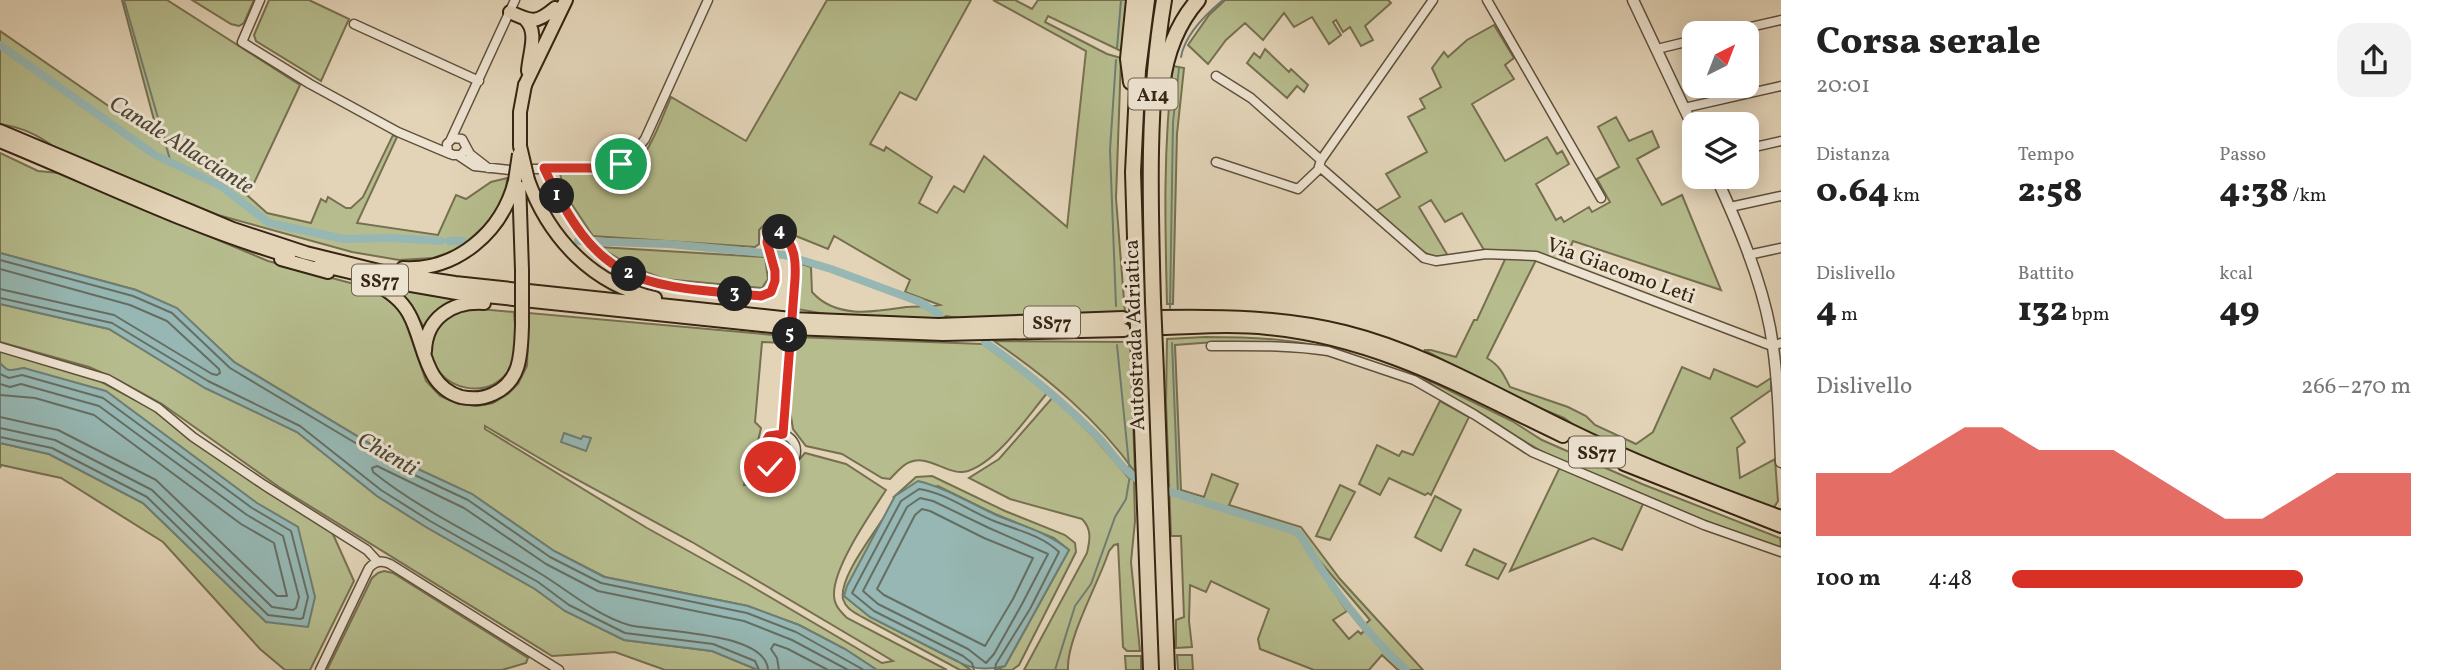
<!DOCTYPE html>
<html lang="it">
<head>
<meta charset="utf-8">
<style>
  :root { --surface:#fff; --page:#f2f2f2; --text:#222; --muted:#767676; --accent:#d93025 }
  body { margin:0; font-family:Vollkorn,serif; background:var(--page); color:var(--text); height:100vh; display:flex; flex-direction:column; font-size:26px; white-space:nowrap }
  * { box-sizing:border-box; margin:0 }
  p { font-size:23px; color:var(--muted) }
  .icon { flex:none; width:38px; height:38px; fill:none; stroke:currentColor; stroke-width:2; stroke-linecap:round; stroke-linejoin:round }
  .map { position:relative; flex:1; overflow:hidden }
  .details { display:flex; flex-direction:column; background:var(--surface); width:665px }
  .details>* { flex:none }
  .needle { width:46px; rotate:42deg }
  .tools { position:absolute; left:1682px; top:21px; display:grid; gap:14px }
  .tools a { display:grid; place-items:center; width:77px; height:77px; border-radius:14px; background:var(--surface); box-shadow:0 4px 18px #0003; font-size:35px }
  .pin { position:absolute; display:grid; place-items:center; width:60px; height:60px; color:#fff; margin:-30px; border:4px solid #fff; border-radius:50%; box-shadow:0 2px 7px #0007 }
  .km { position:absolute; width:35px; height:35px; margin:-18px; border-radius:50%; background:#222; color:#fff; font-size:19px; line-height:35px; text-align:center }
  .round { display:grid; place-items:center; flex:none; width:74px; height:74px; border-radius:21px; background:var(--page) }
  .overview { display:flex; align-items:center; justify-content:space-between; height:119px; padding:0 35px }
  h1 { font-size:38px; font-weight:800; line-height:52px }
  .figures { display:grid; grid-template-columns:repeat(3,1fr); gap:10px; height:119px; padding:7px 35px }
  .figures div { display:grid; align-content:center }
  .figures b { font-size:35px; font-weight:800 }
  .figures small { font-size:19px; font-weight:400 }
  .figures p { font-size:19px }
  .chart { height:196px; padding:14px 35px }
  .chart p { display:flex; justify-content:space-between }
  .chart svg { width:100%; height:126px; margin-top:7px; fill:var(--accent); opacity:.7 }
  ul { padding:0 35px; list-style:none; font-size:23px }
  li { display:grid; grid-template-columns:112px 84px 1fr; align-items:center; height:52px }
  li i { height:18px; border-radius:9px; background:var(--accent) }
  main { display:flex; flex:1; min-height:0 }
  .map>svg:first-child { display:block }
  .green { fill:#b6bc8d; stroke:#767050; stroke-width:2; fill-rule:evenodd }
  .water { fill:#96b7b3; stroke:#6f7d73; stroke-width:2 }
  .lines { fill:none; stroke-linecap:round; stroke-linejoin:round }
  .shore { stroke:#666e62; stroke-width:2 }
  .stream { stroke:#6f7d73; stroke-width:2 }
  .canal { stroke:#96b7b3; stroke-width:8 }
  .minor-casing { stroke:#60513c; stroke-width:11 }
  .tertiary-casing { stroke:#60513c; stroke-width:13 }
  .primary-casing { stroke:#352512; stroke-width:16 }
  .trunk-casing { stroke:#352512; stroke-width:16 }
  .motorway-casing { stroke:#352512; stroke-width:18 }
  .minor { stroke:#ede3d1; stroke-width:8 }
  .tertiary { stroke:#ede3d1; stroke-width:10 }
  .primary { stroke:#e3d4b8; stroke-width:12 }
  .trunk { stroke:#e3d4b8; stroke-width:12 }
  .motorway { stroke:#e3d4b8; stroke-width:14 }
  .minor-bridge-casing { stroke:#60513c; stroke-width:11; stroke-linecap:butt }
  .trunk-bridge-casing { stroke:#352512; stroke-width:16; stroke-linecap:butt }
  .motorway-bridge-casing { stroke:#352512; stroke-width:18; stroke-linecap:butt }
  .minor-bridge { stroke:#ede3d1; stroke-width:8 }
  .trunk-bridge { stroke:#e3d4b8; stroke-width:12 }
  .motorway-bridge { stroke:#e3d4b8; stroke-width:14 }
  .route-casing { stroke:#fff; stroke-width:14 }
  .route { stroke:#d93025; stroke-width:9 }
  .labels { text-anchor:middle; stroke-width:6; stroke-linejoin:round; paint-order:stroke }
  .shield { fill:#ede3d1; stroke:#6c5e4b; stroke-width:2 }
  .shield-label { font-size:19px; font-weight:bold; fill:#352512 }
  .street-label { font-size:21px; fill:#352512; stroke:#ede3d1 }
  .water-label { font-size:23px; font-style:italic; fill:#4d4a3a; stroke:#ede3d1 }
</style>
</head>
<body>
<main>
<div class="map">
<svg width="1781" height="670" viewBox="0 0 1781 670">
  <rect width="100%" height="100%" fill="#e3d4b8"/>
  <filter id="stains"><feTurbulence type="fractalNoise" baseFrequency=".00286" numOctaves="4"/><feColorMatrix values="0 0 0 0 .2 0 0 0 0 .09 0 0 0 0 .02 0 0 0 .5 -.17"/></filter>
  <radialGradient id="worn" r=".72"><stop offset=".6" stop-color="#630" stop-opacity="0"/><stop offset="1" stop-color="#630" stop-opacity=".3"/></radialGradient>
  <path class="green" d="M122 0H167L300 85 248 196 267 213 311 223 321 199 326 202 328 197 346 208H351L363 197 393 135 397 137 357 223 438 235 456 195 466 199 491 182 507 178 506 192 501 205 489 222 459 249 433 258 399 260 352 252 218 215 55 148C39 135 20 127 0 124V31L152 136 158 135Z
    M192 0H254L244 23 239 26 231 24Z
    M269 0H309L349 19 321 81 256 41 254 35Z
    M827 0H971L916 100 900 92 870 144 884 151 886 147 932 177 919 203 937 213 954 186 964 192 984 156 1067 227 1086 51 993 0H1015L1032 9 1038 0H1128L1121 51 1048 16 1045 22 1107 54 1121 58 1116 198 1125 313 971 320 946 316 940 320 837 316 797 309 799 263 811 267 812 292C836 319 874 312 906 307 917 306 929 307 940 305L905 292 910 280 834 236 828 249 796 236 774 222 765 224 759 230V244L755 247 593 236 567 197 560 174C575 173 614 176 626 172 647 163 662 117 671 97L746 141Z
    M1225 0H1388L1391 3 1365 26 1373 40 1361 46 1350 27 1343 32 1336 20 1333 22 1341 35 1329 44 1312 17 1294 27 1284 13 1263 40 1245 23 1226 40 1208 64 1188 45 1209 15Z
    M1494 25 1514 58 1505 65 1514 79 1472 104 1505 161 1547 137 1557 154 1562 151 1569 164 1536 184 1556 220 1561 217 1564 222 1589 207 1592 212 1610 202 1597 179 1619 167 1598 127 1616 117 1629 141 1652 131 1659 147 1637 159 1662 205 1682 195 1721 290 1573 241 1564 263 1528 251 1484 250 1462 213 1445 222 1431 200 1419 207 1448 256C1418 261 1396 230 1376 211L1400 197 1386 174 1427 152 1408 117 1425 108 1420 99 1441 87 1432 68 1444 52 1448 57 1467 40Z
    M1265 49 1289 72 1291 69 1308 85 1304 92 1297 86 1287 98 1247 63 1254 53 1260 58Z
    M1173 66 1184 68 1177 134 1173 304H1167C1165 225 1163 146 1173 66Z
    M0 153 38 171 59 173 268 261 358 285 383 296 402 312 426 381 440 396 459 404 477 406 493 403 508 394 518 384 527 366 529 313 785 336V343L762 342 755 422 761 428 756 450 761 468 753 478 746 477 744 485H759L770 471H789L805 453 846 464 886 490C871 513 833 567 834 595 834 605 840 611 847 618L947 670H877L845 649 799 625 748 606 605 577 554 551 472 494 392 457 234 362 176 308 136 290 0 253ZM485 426 563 472 692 542 893 661 882 663 746 583 647 528 485 429Z
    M599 247 765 257 768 279 762 288 664 279 633 267Z
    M1507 255 1537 258 1487 358C1500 366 1503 373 1510 387L1568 407 1586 416 1595 425 1636 444 1653 432 1682 367 1710 379 1714 369 1757 387 1771 378V390L1731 418 1745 442 1737 448 1740 478 1775 459 1778 501 1773 509 1726 492 1583 432 1564 418 1518 399 1424 350H1431L1456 357 1474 320H1477Z
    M395 289 458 300 427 326H423L411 304Z
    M0 304 109 329 205 387 297 432 377 496 426 527 535 589 565 611 624 640 712 651 758 670H665L615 652 552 656 279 487 162 404 116 379 89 367 0 342Z
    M457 307 514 312C515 328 518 346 513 361 498 406 430 392 431 346 431 340 432 331 436 325 441 319 451 313 457 307Z
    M794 337 983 344 1048 392C1027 417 998 461 968 471 949 477 929 454 910 462 903 464 896 473 890 479L882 478 842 454 806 446 793 429 790 410Z
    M1205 337C1254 337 1305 339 1351 354 1293 342 1234 339 1175 345L1181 490 1204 497 1212 474 1238 484 1229 505 1301 527 1340 579 1423 670H1398L1382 655 1369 670H1314L1260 649 1258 639 1269 609 1211 581 1206 592 1190 585 1189 621 1192 647 1176 648V620L1184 617 1181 536H1171L1166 402 1167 339ZM1317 558 1370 620 1362 627 1364 631 1361 634 1358 631 1349 639 1333 620 1347 611 1315 564Z
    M994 341 1130 342 1135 472C1096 418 1048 378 994 341Z
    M0 351 98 380 152 409 197 443 267 492 332 532 354 581 310 670H285L260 649 163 542 61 478 1 465 0 468V443L49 454 143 503 266 622 297 527 34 372 24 368 10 371 5 369 0 363Z
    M1422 377 1512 421 1542 440 1642 484 1780 538 1781 546 1776 548 1725 529 1547 454C1524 443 1504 427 1482 414 1462 402 1440 393 1422 377Z
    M1053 397 1095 438 1128 477 1134 480 1135 521 1131 562 1140 651H1127L1123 647 1118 544 1114 545 1109 551C1099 582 1066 640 1068 670H1024L1087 553C1090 540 1092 529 1082 519L1010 499 969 478 999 459Z
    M1440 401 1469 417 1431 495 1428 493 1425 495 1389 478 1380 495 1359 484 1377 445 1399 456 1402 451 1413 455Z
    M1560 467 1643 504 1622 550 1593 538 1510 571Z
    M932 476 1005 511 1065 535 1075 543 1076 552 1019 665 1012 670H996L1005 666 1069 550 1054 538 995 514 938 486 895 496 916 477Z
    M1340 485 1355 492 1330 540 1316 536Z
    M1435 496 1461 510 1441 551 1415 537Z
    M882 520 844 596 870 617 959 662 971 670H960L862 617C854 612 846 609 843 599 839 578 871 538 882 520Z
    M1474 549 1506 564 1498 579 1466 565Z
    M384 571 393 573 528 658 526 663 502 670H327L372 578 378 573Z
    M1177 655H1192L1193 670H1178Z
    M1125 656H1141V670H1126Z"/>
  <path class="water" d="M0 253 136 290 177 308 234 362 392 457 472 494 554 551 604 577 748 606 799 625 845 649 877 670H758L712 651 624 640 565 611 535 589 426 527 377 496 297 432 205 388 109 329 0 304Z
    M0 363C9 373 10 370 24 368L106 391 257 503 298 527 315 597 308 627 266 622 143 503 49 454 0 443Z
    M564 433 581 439 583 436 591 438 586 451 561 442Z
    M918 481C946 488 968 502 994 514 1021 526 1046 531 1069 550L1005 666C989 670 973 670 959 662L870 617 844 596 847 586 895 496Z"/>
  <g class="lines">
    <path class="shore" d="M0 260 133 296 172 313 230 368 389 463 468 500 550 557 601 583 747 613 796 632 864 670
      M0 269 130 305 167 321 219 369 220 373 217 375 212 374 114 315 0 289
      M0 298 112 323 208 381 300 426 381 490 430 521 538 582 569 605 625 633 713 644 755 661 759 670
      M0 374 9 378 22 375 103 398 252 508 291 531 308 597 303 618 300 619 268 615 147 497 52 448 0 437
      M0 384 10 387 21 384 99 406 247 515 283 536 299 597 296 608 293 610 272 607 152 490 55 440 0 428
      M0 395 35 398 94 415 241 524 274 543 287 596H277L156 480 58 430 0 417
      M920 498 933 501 989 528 1048 554 1022 604 994 654 986 663 968 649 878 604 863 591 907 507Z
      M922 509 930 511 984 538 1033 558 1013 599 985 646 884 595 877 589 915 515Z
      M768 670C766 631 657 632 629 625 597 616 569 591 541 574 486 540 424 513 373 472L372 468 377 466 464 508 546 564 598 591 744 621 792 640 848 670
      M779 670 777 658 771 649 774 644 788 649 828 670
      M974 670 972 663 963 656 874 611 852 593 901 501 919 489C946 493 969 511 994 521 1016 530 1042 535 1059 552L1030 609 996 664 995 670"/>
    <path class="stream" d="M124 0 171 163
      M1117 48 1121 0
      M1181 57C1185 34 1206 14 1223 0
      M1116 306 1110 150 1116 60
      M1170 308 1173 122 1179 68
      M1172 343 1178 495
      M1055 670 1075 606 1091 584 1115 517 1126 499 1130 475 1117 345"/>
    <path class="canal" d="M0 45 155 155 221 186 269 223 344 239 392 238 441 241
      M449 241H463
      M578 241 669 244 784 255 831 269 920 302 939 314
      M985 342C1024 370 1060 399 1094 433 1111 449 1122 472 1144 483
      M1159 488 1295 531 1301 536C1329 585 1365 632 1406 670"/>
    <defs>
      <path id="minor" d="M260 0 242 42 310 84 398 132 450 154
        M1487 0 1601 198
        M354 24 479 81
        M1724 33 1781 20
        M1657 49 1694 40
        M1216 76 1251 98 1321 160
        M1684 108 1781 86
        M451 139 515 0
        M466 149 461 155H453L448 152 447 144 453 138 462 139 470 154 488 168
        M1746 149 1781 141
        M459 156 474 166 510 170
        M1216 162 1298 189 1318 170 1321 160 1433 0
        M1320 167 1424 258 1436 261 1486 254 1536 256 1772 346 1781 343
        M545 168C569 220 599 273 660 285 674 288 688 289 702 291 722 293 747 299 766 295 784 280 769 258 767 240L772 232H780C801 248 795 278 793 301
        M532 169 608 168 630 158 645 139 708 0
        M1730 207 1781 196
        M1748 255 1781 248
        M1211 346C1250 346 1289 345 1328 351L1414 380 1475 415 1532 452 1704 525 1781 552
        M0 347 107 379 158 408 193 437 264 485 367 550 378 562
        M762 451a17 17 0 1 1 34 0a17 17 0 1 1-34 0Z
        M783 434 790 345
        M320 670 369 568C375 561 382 560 390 564L559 670"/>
      <path id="tertiary" d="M1633 0 1694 129
        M1716 177C1738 225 1760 276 1770 328 1778 372 1779 417 1781 462"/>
      <path id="primary" d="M510 12C532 22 536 24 555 8
        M525 19C539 32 529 53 528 71
        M525 85 566 0"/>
      <path id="trunk" d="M0 131 233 229 306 253 383 272 455 283 791 319 938 325 1123 318
        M0 141C96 180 189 227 289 256
        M520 146V112L525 85
        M519 180 522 270
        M528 180C549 238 593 285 655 298
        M281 259 328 272
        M320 265 388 281 457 293 791 328 943 334 1124 330
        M403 268C457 271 502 232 515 181
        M373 283C388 290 401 299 409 314 425 342 423 386 461 397 471 399 483 399 493 394 522 381 521 352 522 325
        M1160 317C1223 316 1284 317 1345 332 1425 352 1496 395 1569 430 1638 464 1709 491 1781 517
        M1161 328C1197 327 1233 324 1268 328 1380 339 1464 389 1563 436
        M425 351C426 318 452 301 484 303
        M1624 464 1781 526"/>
      <path id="motorway" d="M1131 82 1128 59 1134 0
        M1162 86C1166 54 1177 24 1198 0
        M1153 302C1150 200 1147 100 1164 0
        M1137 303 1133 172 1138 70 1147 0
        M1156 373 1167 670
        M1140 374 1151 670"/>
    </defs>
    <use href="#minor" class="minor-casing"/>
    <use href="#tertiary" class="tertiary-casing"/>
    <use href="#primary" class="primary-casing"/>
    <use href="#trunk" class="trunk-casing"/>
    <use href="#motorway" class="motorway-casing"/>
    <use href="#minor" class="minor"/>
    <use href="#tertiary" class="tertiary"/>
    <use href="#primary" class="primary"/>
    <use href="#trunk" class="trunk"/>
    <use href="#motorway" class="motorway"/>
    <defs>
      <path id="minor-bridge" d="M790 345 793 301"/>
      <path id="trunk-bridge" d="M520 146 528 180
        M515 181 519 154
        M522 325V270"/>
      <path id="motorway-bridge" d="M1153 302 1156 373
        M1137 303 1140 374"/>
    </defs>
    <use href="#minor-bridge" class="minor-bridge-casing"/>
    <use href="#trunk-bridge" class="trunk-bridge-casing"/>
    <use href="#motorway-bridge" class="motorway-bridge-casing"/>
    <use href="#minor-bridge" class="minor-bridge"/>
    <use href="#trunk-bridge" class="trunk-bridge"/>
    <use href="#motorway-bridge" class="motorway-bridge"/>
  </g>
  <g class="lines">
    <defs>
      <path id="route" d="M621 164 608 168H544C600 288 639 285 761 296L771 292 775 281V271L767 242 768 236 774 232H780C795 244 796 261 795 279L783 434 769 436 762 449 763 459 770 467"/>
    </defs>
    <use href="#route" class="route-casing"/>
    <use href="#route" class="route"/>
  </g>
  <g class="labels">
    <g class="shield">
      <rect x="1128.5" y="78.5" width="49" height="31" rx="5"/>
      <rect x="352" y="264.5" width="56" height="31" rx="5"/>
      <rect x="1024" y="306.5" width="56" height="31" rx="5"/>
      <rect x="1569" y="436.5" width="56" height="31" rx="5"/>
    </g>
    <g class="shield-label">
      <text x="1153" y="101">A14</text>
      <text x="380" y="287">SS77</text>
      <text x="1052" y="329">SS77</text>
      <text x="1597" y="459">SS77</text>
    </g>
    <g class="street-label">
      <text transform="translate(1621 270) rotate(20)" y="7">Via Giacomo Leti</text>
      <text transform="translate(1134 335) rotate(-92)" y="7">Autostrada Adriatica</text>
    </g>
    <g class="water-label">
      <text transform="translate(182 144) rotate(32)" y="8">Canale Allacciante</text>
      <text transform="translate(388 453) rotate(30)" y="8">Chienti</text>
    </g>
  </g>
  <rect width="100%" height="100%" filter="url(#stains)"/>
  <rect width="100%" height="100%" fill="url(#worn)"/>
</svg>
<div class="tools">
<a><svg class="needle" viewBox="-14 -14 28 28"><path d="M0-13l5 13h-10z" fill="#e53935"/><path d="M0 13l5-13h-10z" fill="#767676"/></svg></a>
<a><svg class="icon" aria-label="layers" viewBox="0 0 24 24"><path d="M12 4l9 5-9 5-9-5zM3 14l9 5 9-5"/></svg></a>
</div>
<div class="pin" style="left:621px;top:164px;background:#1e9e55"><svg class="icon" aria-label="arrive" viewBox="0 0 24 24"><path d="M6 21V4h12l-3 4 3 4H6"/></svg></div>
<div class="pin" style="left:770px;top:467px;background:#d93025"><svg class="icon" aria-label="check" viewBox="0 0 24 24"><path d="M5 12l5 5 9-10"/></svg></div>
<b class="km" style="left:557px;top:196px">1</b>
<b class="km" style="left:629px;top:274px">2</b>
<b class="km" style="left:735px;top:294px">3</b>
<b class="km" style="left:780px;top:232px">4</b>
<b class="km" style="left:790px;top:335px">5</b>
</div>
<section class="details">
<div class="overview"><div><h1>Corsa serale</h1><p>20:01</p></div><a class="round"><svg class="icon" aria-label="share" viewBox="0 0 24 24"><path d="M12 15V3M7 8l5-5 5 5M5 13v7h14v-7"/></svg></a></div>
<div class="figures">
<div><p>Distanza</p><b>0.64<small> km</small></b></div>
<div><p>Tempo</p><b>2:58</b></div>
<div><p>Passo</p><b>4:38<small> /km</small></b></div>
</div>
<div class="figures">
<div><p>Dislivello</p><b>4<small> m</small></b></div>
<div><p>Battito</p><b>132<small> bpm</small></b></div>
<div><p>kcal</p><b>49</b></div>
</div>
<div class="chart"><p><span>Dislivello</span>266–270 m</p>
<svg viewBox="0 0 160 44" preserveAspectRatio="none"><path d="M0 44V22L10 22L20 22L30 14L40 6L50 6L60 14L70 14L80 14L90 22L100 30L110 38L120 38L130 30L140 22L150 22L160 22V44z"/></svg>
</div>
<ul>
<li><b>100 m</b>4:48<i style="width:73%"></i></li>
</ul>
</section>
</main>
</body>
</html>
